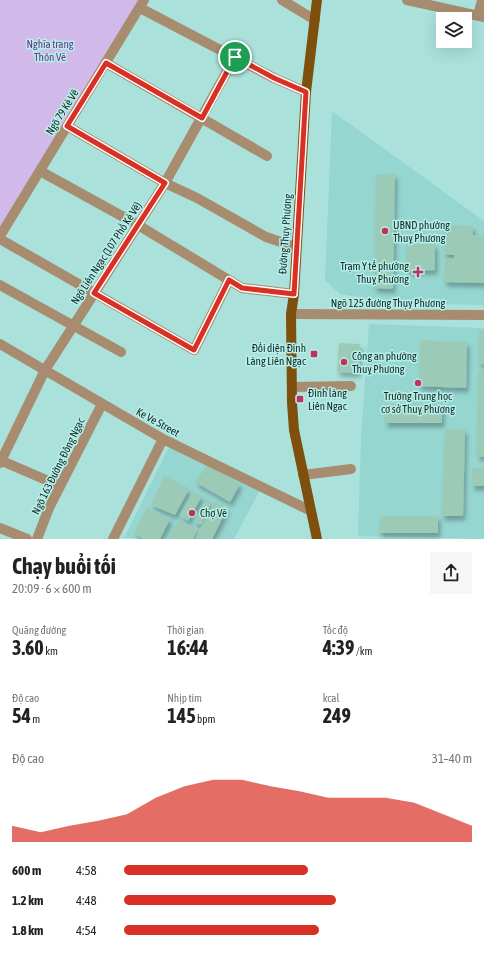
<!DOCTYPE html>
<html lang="vi">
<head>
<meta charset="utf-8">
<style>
  :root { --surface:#fff; --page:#f6f6f6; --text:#222; --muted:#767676; --accent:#d93025 }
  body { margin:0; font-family:"Asap Condensed",sans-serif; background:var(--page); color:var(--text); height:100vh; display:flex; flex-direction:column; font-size:15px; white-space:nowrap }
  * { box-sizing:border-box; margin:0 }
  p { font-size:13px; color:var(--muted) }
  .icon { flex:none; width:22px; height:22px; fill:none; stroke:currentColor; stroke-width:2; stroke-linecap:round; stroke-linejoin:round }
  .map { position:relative; height:539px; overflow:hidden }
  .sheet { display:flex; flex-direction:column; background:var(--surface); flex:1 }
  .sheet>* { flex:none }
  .buttons { position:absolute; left:436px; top:12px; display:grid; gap:8px }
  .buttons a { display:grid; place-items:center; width:36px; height:36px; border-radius:0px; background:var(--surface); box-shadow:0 4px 16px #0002; font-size:20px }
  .pin { position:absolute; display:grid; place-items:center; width:34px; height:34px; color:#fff; margin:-17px; border:2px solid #fff; border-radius:50%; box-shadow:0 1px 4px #0007 }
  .round { display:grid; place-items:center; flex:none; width:42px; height:42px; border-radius:0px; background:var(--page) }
  .headline { display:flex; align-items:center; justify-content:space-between; height:68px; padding:0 12px }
  h1 { font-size:22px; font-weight:700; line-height:30px }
  .figures { display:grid; grid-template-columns:repeat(3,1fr); gap:6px; height:68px; padding:4px 12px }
  .figures div { display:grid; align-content:center }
  .figures b { font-size:20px; font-weight:700 }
  .figures small { font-size:11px; font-weight:400 }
  .figures p { font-size:11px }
  .chart { height:112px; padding:8px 12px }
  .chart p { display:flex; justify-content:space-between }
  .chart svg { width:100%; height:72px; margin-top:4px; fill:var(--accent); opacity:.7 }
  ul { padding:0 12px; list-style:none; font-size:13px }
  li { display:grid; grid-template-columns:64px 48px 1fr; align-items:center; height:30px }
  li i { height:10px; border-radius:5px; background:var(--accent) }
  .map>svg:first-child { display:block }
  .built { fill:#96d6d0 }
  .green { fill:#d1b9ea }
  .building { fill:#9bcab6; filter:url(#shadow) }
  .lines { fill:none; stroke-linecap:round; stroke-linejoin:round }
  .minor { stroke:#a88c70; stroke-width:10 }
  .major { stroke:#7f4f0d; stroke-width:10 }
  .route-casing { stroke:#fff; stroke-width:8 }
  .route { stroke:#d93025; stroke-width:5 }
  .poi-dot { fill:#c1335f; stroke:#b7efe8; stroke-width:1.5 }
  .labels { text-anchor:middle; stroke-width:3; stroke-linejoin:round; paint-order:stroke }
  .park-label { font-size:11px; fill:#68358f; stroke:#b7efe8 }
  .street-label { font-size:11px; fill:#122826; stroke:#b7efe8 }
  .poi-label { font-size:11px; fill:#122826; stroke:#b7efe8; text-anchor:start }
</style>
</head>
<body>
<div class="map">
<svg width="484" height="539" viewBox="0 0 484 539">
  <defs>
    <filter id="shadow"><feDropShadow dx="2.5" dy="4.5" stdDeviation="2" flood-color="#0004"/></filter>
  </defs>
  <rect width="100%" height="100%" fill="#aae1db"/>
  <path class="built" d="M332 111 484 221V305L396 303 340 294 325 280Z
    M369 324 484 328V539L358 536 361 438Z
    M170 445 261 488 234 539 124 538Z"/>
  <path class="green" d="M0 0H139L0 228Z"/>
  <path class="building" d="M376 174H395L393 289 374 288Z
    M444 225 473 226V235H484V283L444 282 445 258H454V255L444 254Z
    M406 244H435V270L407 271Z
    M479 330H484V364H479Z
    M420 340 467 342 466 388 419 386Z
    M339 343 360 344 358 373 337 372Z
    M478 371H484V457L477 456Z
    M385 404H442V423H385Z
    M445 429H465L463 516H442Z
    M208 464 240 484 230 502 195 482Z
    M472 468H484V486H472Z
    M164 476 189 489 175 515 151 505Z
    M193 492 202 496 188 521 180 515Z
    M206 499 212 502 201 525 194 522Z
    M214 502 227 509 212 539H195Z
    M147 507 170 519 160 539H144L134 534Z
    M380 516H438V533H379Z
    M178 520 198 529 193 539H169Z"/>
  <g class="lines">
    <path class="minor" d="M282 0 315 20
      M407 0 484 17
      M140 8 274 78 306 92
      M478 16 482 0
      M106 63 267 156
      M67 126 165 183 197 198 266 237 296 247
      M40 171 138 225 242 288 294 294
      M0 236 144 0
      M0 239 194 350 229 280
      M0 285 121 352
      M291 314 484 315
      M0 344 163 439 309 510
      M292 387 351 386
      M0 460 60 486
      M0 463 45 370 165 183 235 57
      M303 475 351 469
      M0 528 27 539
      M37 539 49 508 102 404
      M113 539 163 439"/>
    <path class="major" d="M317 539 294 430 292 403 291 314 294 294 306 92 317 0"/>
  </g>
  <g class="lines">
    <defs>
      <path id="route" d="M235 57 274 78 306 92 294 294 242 288 229 280 194 350 94 293 165 183 67 126 106 63 202 118Z"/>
    </defs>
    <use href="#route" class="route-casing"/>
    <use href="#route" class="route"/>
  </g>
  <g class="poi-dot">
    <circle cx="385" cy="231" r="4"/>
    <path d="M416 266h4v4h4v4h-4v4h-4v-4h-4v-4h4z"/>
    <rect x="310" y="350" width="8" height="8" rx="2"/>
    <circle cx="344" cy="362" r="4"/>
    <circle cx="418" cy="383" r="4"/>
    <rect x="296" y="395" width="8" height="8" rx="2"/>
    <circle cx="192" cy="513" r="4"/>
  </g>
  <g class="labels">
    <g class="park-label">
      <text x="50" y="48">Nghĩa trang<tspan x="50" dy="13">Thôn Vẽ</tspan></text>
    </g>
    <g class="street-label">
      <text transform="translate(62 112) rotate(-58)" y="4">Ngõ 79 Kẻ Vẽ</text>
      <text transform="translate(285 234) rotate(-86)" y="4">Đường Thụy Phương</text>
      <text transform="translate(106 253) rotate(-57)" y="4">Ngõ Liên Ngạc (107 Phố Kẻ Vẽ)</text>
      <text x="388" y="307">Ngõ 125 đường Thụy Phương</text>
      <text transform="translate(158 422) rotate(29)" y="4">Ke Ve Street</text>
      <text transform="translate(58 466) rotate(-64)" y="4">Ngõ 163 Đường Đông Ngạc</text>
    </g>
    <g class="poi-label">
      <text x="393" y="229">UBND phường<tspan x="393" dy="13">Thuỵ Phương</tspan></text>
      <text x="409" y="270" text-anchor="end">Trạm Y tế phường<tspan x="409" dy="13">Thuỵ Phương</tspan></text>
      <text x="306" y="352" text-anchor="end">Đối diện Đình<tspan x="306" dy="13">Làng Liên Ngạc</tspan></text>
      <text x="352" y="360">Công an phường<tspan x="352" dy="13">Thuỵ Phương</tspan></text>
      <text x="308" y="397">Đình làng<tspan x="308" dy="13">Liên Ngạc</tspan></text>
      <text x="418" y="400" text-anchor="middle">Trường Trung học<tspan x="418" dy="13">cơ sở Thuỵ Phương</tspan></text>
      <text x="200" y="517">Chợ Vẽ</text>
    </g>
  </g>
</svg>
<div class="buttons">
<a><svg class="icon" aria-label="layers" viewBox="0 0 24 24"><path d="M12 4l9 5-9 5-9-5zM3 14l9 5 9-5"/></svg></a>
</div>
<div class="pin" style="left:235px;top:57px;background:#1e9e55"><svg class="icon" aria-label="arrive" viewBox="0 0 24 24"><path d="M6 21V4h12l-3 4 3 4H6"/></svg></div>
</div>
<section class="sheet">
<div class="headline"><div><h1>Chạy buổi tối</h1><p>20:09 · 6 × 600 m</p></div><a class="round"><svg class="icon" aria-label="share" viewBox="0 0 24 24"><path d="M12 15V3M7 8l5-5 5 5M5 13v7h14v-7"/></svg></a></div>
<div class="figures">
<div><p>Quãng đường</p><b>3.60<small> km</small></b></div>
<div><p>Thời gian</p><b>16:44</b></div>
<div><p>Tốc độ</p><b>4:39<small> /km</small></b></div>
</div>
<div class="figures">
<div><p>Độ cao</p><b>54<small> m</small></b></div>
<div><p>Nhịp tim</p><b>145<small> bpm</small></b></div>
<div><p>kcal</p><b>249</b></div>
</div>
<div class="chart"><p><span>Độ cao</span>31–40 m</p>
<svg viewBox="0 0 160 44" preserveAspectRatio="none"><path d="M0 44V34L10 38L20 34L30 31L40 27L50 17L60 10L70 6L80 6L90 10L100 13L110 17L120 17L130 17L140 20L150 27L160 34V44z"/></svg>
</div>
<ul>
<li><b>600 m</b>4:58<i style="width:53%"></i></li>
<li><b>1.2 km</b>4:48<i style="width:61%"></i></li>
<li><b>1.8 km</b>4:54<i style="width:56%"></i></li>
</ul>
</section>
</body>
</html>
